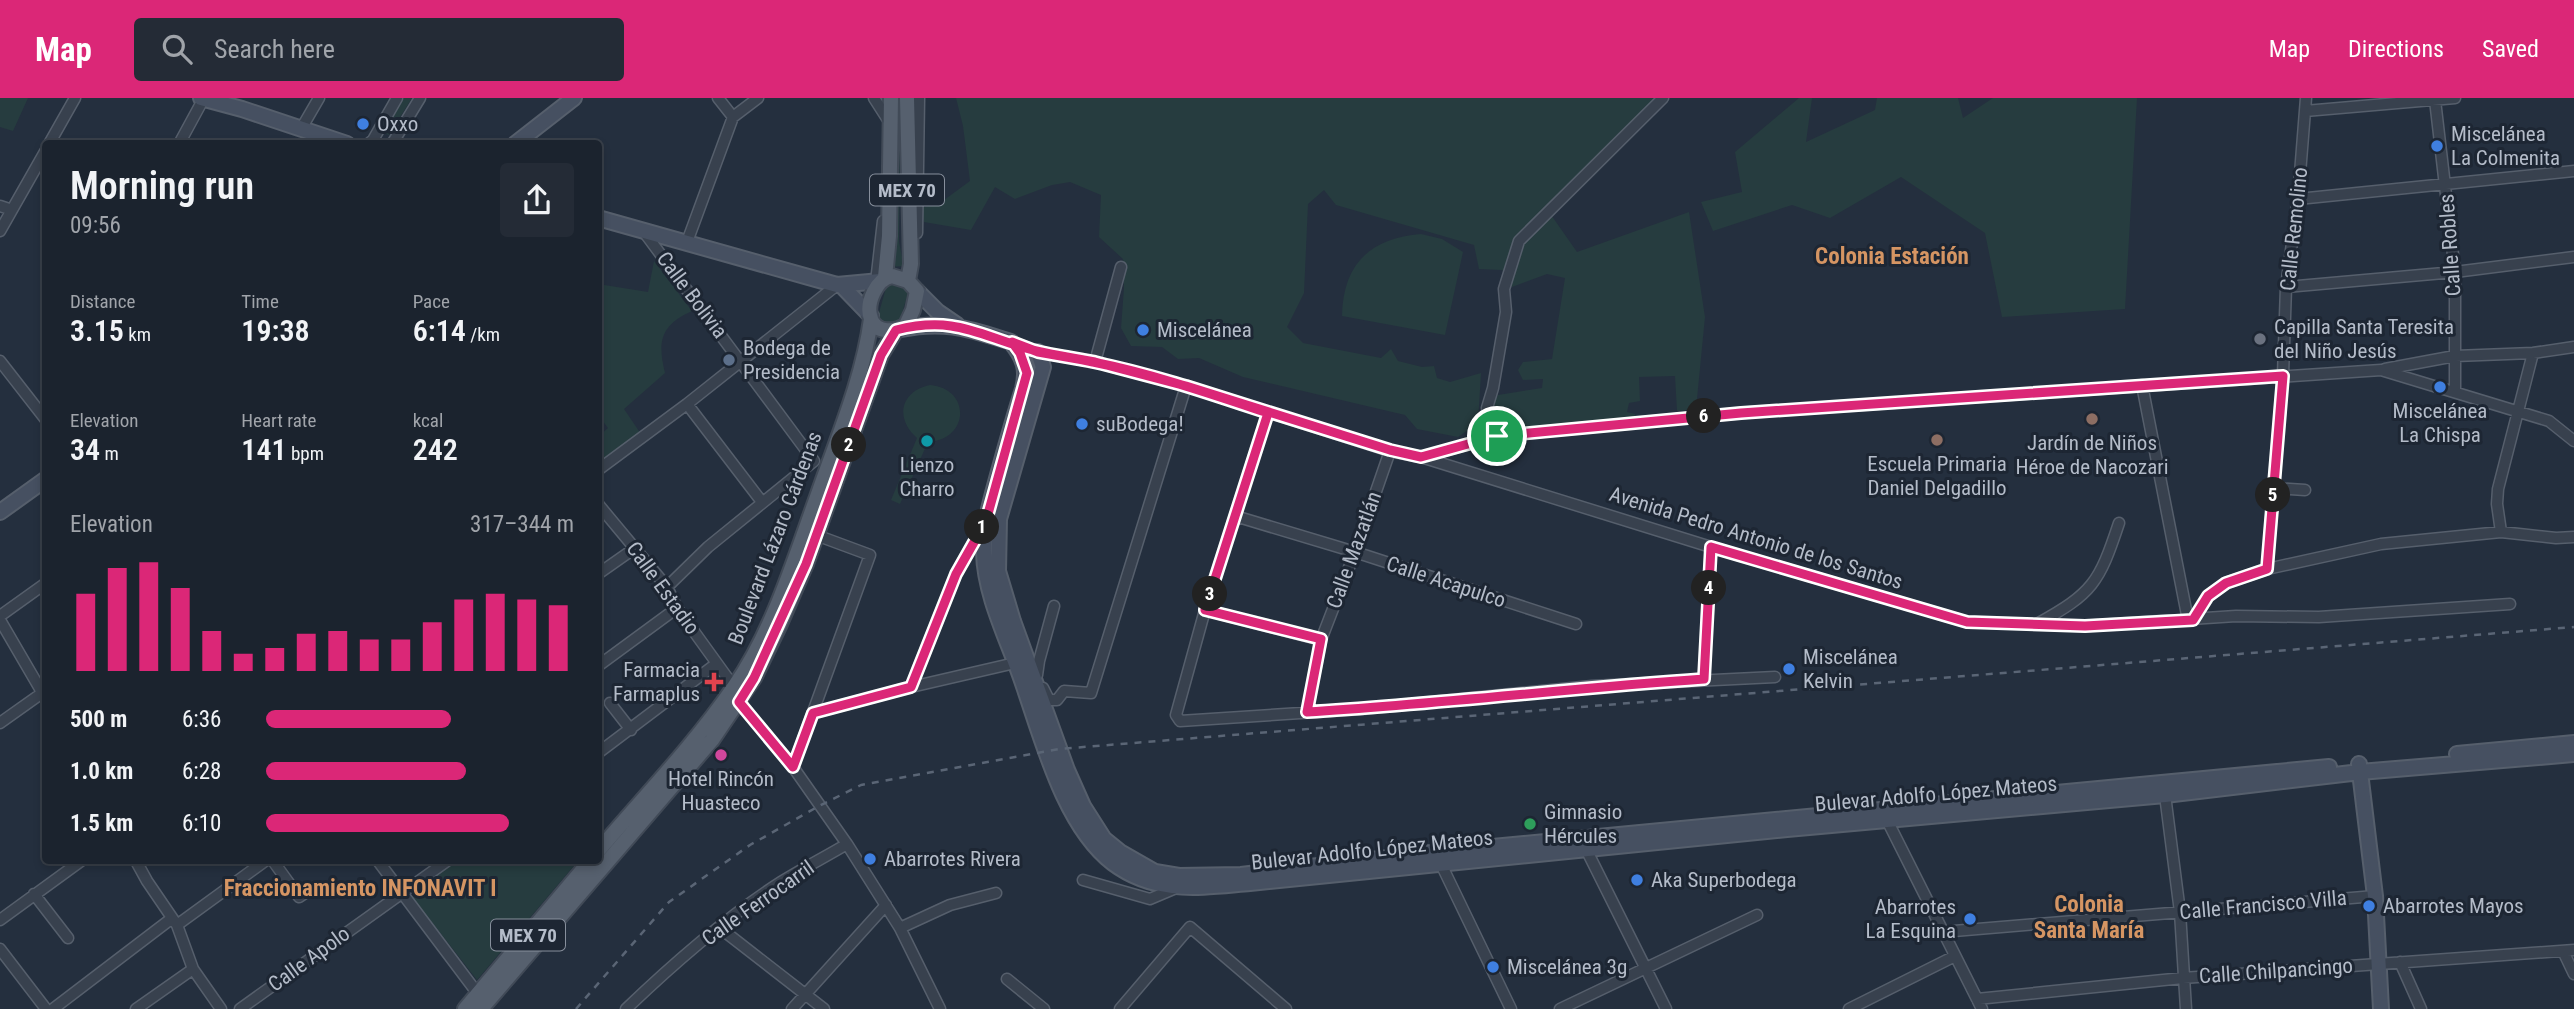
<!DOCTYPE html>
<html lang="en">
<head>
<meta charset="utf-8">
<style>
  :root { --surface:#1b232e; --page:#242b36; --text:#f1f3f6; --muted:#a0a4aa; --line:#39404a; --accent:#db2777 }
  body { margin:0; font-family:"Roboto Condensed",sans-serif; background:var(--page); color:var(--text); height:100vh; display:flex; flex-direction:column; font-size:26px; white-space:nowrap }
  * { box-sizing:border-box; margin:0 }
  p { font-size:23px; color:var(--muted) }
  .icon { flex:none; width:38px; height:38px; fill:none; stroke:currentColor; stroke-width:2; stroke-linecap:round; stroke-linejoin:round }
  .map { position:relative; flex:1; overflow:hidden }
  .side { position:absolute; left:42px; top:42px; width:560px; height:724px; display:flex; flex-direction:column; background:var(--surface); border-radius:7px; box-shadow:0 4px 10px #0003,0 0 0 2px var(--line) }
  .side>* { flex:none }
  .pin { position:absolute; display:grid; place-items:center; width:60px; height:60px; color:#fff; margin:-30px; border:4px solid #fff; border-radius:50%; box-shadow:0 2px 7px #0007 }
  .km { position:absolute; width:35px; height:35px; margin:-18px; border-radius:50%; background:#222; color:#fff; font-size:19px; line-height:35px; text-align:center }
  .round { display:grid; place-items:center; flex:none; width:74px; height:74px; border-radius:7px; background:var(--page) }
  .overview { display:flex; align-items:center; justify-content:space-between; height:119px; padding:0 28px }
  h1 { font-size:38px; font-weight:600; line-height:52px }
  .stats { display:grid; grid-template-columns:repeat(3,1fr); gap:10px; height:119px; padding:7px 28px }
  .stats div { display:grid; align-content:center }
  .stats b { font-size:30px; font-weight:600 }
  .stats small { font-size:19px; font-weight:400 }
  .stats p { font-size:19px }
  .chart { height:196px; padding:14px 28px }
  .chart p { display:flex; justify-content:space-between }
  .chart svg { width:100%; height:126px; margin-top:7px; stroke:var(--accent); stroke-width:6 }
  ul { padding:0 28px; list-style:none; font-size:23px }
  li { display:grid; grid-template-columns:112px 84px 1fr; align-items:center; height:52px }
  li i { height:18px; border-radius:9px; background:var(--accent) }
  header { display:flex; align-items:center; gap:42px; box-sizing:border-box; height:98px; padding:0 35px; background:var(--accent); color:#fff }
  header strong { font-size:33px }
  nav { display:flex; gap:38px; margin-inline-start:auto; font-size:24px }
  .search { width:490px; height:63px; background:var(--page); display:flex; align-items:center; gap:18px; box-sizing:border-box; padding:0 24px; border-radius:7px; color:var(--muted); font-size:26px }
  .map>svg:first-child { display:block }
  .green { fill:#263c3f }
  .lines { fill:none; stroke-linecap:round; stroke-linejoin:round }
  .street-casing { stroke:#565f6c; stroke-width:13 }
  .secondary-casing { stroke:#565f6c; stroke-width:18 }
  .primary-casing { stroke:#414a57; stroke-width:18 }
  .street { stroke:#38414e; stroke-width:10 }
  .secondary { stroke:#465061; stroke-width:14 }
  .primary { stroke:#56606e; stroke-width:14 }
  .rail { stroke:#5a6575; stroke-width:2.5; stroke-dasharray:7 7; stroke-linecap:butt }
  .route-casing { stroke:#fff; stroke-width:14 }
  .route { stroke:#db2777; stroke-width:9 }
  .shop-dot { fill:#3f7fe0; stroke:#1d2633; stroke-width:2.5 }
  .worship-dot { fill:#6b7280; stroke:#1d2633; stroke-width:2.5 }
  .service-dot { fill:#5c6f8a; stroke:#1d2633; stroke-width:2.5 }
  .education-dot { fill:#8d6e63; stroke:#1d2633; stroke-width:2.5 }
  .culture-dot { fill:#0f9aa8; stroke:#1d2633; stroke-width:2.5 }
  .health-dot { fill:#e0444e; stroke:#1d2633; stroke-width:2.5 }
  .hotel-dot { fill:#d1479c; stroke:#1d2633; stroke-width:2.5 }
  .leisure-dot { fill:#2e9e5b; stroke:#1d2633; stroke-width:2.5 }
  .labels { text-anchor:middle; stroke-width:6; stroke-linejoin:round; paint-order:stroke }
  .shield { fill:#1d2633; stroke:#878f9c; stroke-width:2 }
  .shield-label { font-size:19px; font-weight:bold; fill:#b4bcc9 }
  .poi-label { font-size:21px; fill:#b4bcc9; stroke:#1d2633; text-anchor:start }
  .street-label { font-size:21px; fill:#b4bcc9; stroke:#1d2633 }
  .neighbourhood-label { font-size:23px; font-weight:bold; fill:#d59563; stroke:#1d2633 }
</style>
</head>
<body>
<header>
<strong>Map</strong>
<div class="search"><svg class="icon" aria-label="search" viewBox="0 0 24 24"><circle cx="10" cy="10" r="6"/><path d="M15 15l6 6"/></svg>Search here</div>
<nav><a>Map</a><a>Directions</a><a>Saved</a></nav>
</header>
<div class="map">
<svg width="2574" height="911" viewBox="0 0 2574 911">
  <rect width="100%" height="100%" fill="#242f3e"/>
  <path class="green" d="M0 0H28L13 33 0 29Z
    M404 0H412L389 37 384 35Z
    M956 0H1661L1549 114 1577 154 1689 114 1705 219 1696 311 1677 313 1675 278 1639 279 1640 303 1629 305 1627 314 1635 316V321L1546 331 1495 330 1490 311 1498 297 1542 290 1543 281 1523 282 1518 272 1523 264 1552 261 1565 180 1547 176 1512 189 1502 172 1479 171 1474 147 1336 107 1324 92 1308 106 1304 195 1287 229 1303 245 1381 260 1391 251 1398 263 1422 269 1434 268 1437 280 1450 284 1481 275 1478 325 1458 339 1417 331 1405 317 1243 279 1199 260 1178 261 1162 249 1131 248 1121 230 1124 190 1123 161 1099 139 1101 97 1070 84 1052 87 1015 101 995 89 971 132 924 124 921 110 940 105 970 83 963 28Z
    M1799 0H1812L1806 44 1875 12 1877 0H1958L1963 20 1993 0H2137L2125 211 2002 219 1985 135 1901 79 1830 120 1792 107 1713 133 1701 104 1742 94 1735 54Z
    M897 39 900 42 899 144 904 168 889 169Z
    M1421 136 1442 141 1463 154 1445 237 1342 218C1343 166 1370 140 1421 136Z
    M654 163 692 213C661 227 657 243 665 275L624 311 641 336 599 365V338L608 330 599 318 598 186 648 194Z
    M894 183 909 192 900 222 896 226H883L878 218 886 190Z
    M930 287C972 291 969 342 928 344L900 406 891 402 917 340C894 320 901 293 930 287Z
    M455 763H578L477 882 413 800 414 792Z"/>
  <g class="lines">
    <defs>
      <path id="street" d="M718 0 733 19
        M874 0 890 25
        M2435 2 2455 174V293
        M2305 13 2455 0
        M301 31 319 0
        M49 46 75 0
        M179 46 204 0
        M368 46 373 42 397 0
        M392 46 420 0
        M2298 101 2574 73
        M0 108 12 112
        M0 133 46 52
        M644 134 814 363
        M917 135 919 0
        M687 144 733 19 758 0
        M876 184 883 123
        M2286 189 2455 174 2574 159
        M1012 244 1038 254 1095 264 1186 288 1390 353 1421 359 1711 449 1967 524 2085 528 2236 518 2319 519 2510 506
        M0 263 46 322
        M1095 264 1121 169
        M2385 271 2455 258 2533 255 2574 249
        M2142 287 2188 522
        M687 306 762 404
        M1268 315 1205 512 1176 617 1180 623 1362 611 1592 588 1775 579
        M1498 338 1487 310 1493 290 1506 214 1504 191 1519 143 1663 0
        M1422 359 1498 338 1741 315 2381 272 2549 323 2574 343
        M598 372 687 306 837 187
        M2273 390 2305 392
        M598 406 667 489 677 510 734 589 739 604 793 669 847 746 900 830 940 911
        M1235 418 1355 454 1576 526
        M2501 434 2497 406 2498 391 2533 255
        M2267 471 2283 277 2286 189 2298 101 2306 0
        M598 476 635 450
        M667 489 708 449 814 363
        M1205 512 1321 542
        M0 518 46 485
        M0 522 46 601
        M2193 522 2209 498 2226 485 2267 471 2381 446 2501 434 2556 440 2574 439
        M2037 526C2093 495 2099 485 2119 425
        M598 568 677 510
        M1037 577 1039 563 1054 508
        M1704 581 1711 449
        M911 589 956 476 983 427
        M1043 590 1049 602H1057L1064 593 1091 595 1186 288
        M610 605 631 632
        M1307 614 1321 542 1355 454 1390 353
        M813 615 911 589 1015 565
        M0 625 45 593
        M598 655 716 566
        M793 669 870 457 816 437
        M2165 697 2180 814 2186 911
        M1887 722 1982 911
        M1586 751 1666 911
        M136 763 147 783 177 827 193 871 221 911
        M273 763 299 799 314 789
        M378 763 478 896
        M1441 766 1511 911
        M1083 782 1150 801 1176 790
        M34 796 68 840
        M0 822 81 763
        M177 827 265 763
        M720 830 824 911
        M900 830 950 807 996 795
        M1942 834 2375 798
        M0 851 46 911
        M2563 853 2574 876
        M2400 864 2421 911
        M1007 881 1044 911
        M1977 901 2183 880 2574 852
        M53 911 171 821
        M136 911 193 871
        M240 911 447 763
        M626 911C674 865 725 820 781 784 802 771 825 759 847 746
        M792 911 886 807
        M1120 911 1190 829 1286 911
        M1560 911 1757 817
        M1849 911 1955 858"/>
      <path id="secondary" d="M201 0 242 11 347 46
        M515 46 574 0
        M598 120 837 187 880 183
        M842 188 871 218
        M917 193 938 214 957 227
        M901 231C946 222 969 231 1011 244 1024 260 1028 271 1023 291 1014 319 1006 348 998 377 991 403 983 428 984 455 985 496 1006 538 1020 577 1041 635 1062 726 1113 765 1156 797 1201 789 1250 785L1787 731 2165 697 2360 674 2574 656
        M1038 254 1043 269 999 421 998 473 1013 523 1067 672 1083 708 1104 741 1120 754 1155 774 1179 778 1241 777 1440 754 2329 669
        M0 414 46 381
        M2457 656 2574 645
        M2359 666 2375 798 2381 911"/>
      <path id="primary" d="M907 0 911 166 908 183
        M892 178 908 183 917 193 913 212 906 227C896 234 876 236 871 221 865 205 877 180 892 178Z
        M885 179 889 138 891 0
        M598 753C644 699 694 647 734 589 773 533 794 462 817 399 837 341 863 281 871 221
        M465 911 590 763
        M481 911 712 642 754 580 780 526 806 466 881 257 896 232"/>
    </defs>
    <use href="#street" class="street-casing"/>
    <use href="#secondary" class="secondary-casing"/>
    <use href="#primary" class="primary-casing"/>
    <use href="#street" class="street"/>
    <use href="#secondary" class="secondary"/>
    <use href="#primary" class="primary"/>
    <path class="rail" d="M576 911 669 804 750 747 819 708 861 687 1059 651 2574 529"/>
  </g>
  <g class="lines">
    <defs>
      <path id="route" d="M1497 338 1421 359 1390 352 1186 288 1095 264 1038 254 1012 244 1020 255 1027 275 986 423 956 476 911 589 813 615 793 669 739 604 754 580 806 466 881 257 896 232C960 216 983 241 1041 254 1058 258 1076 260 1093 264 1153 276 1211 296 1268 315L1205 512 1321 541 1307 614C1440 606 1572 590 1704 581L1711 449 1967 524 2085 528 2193 522 2208 498 2226 485 2267 471 2283 278 1741 315 1497 338"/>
    </defs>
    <use href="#route" class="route-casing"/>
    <use href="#route" class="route"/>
  </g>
  <g class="shop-dot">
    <circle cx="363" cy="26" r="7"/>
    <circle cx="2437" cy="48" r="7"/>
    <circle cx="1143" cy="232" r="7"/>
    <circle cx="2440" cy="289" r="7"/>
    <circle cx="1082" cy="326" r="7"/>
    <circle cx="1789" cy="571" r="7"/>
    <circle cx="870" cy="761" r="7"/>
    <circle cx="1637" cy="782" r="7"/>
    <circle cx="2369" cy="808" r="7"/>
    <circle cx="1970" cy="821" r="7"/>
    <circle cx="1493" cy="869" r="7"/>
  </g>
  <circle class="worship-dot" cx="2260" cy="241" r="7"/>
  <circle class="service-dot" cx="729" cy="262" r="7"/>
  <g class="education-dot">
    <circle cx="2092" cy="321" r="7"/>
    <circle cx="1937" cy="342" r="7"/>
  </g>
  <circle class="culture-dot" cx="927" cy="343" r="7"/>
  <path class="health-dot" d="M710.5 573.5h7v7h7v7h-7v7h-7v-7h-7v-7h7z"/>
  <circle class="hotel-dot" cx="721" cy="657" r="7"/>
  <circle class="leisure-dot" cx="1530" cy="726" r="7"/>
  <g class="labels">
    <g class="shield">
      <rect x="870" y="76.5" width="74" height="31" rx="5"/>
      <rect x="491" y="821.5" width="74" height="31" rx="5"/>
    </g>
    <g class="shield-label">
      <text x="907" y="99">MEX 70</text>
      <text x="528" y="844">MEX 70</text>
    </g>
    <g class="poi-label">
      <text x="377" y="33">Oxxo</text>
      <text x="2451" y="43">Miscelánea<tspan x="2451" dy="24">La Colmenita</tspan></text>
      <text x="2274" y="236">Capilla Santa Teresita<tspan x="2274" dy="24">del Niño Jesús</tspan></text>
      <text x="1157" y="239">Miscelánea</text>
      <text x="743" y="257">Bodega de<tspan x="743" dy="24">Presidencia</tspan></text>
      <text x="2440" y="320" text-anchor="middle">Miscelánea<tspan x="2440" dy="24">La Chispa</tspan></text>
      <text x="1096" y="333">suBodega!</text>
      <text x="2092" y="352" text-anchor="middle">Jardín de Niños<tspan x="2092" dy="24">Héroe de Nacozari</tspan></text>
      <text x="1937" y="373" text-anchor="middle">Escuela Primaria<tspan x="1937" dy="24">Daniel Delgadillo</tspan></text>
      <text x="927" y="374" text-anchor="middle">Lienzo<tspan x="927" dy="24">Charro</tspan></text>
      <text x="1803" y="566">Miscelánea<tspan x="1803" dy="24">Kelvin</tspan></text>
      <text x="700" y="579" text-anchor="end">Farmacia<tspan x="700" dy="24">Farmaplus</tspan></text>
      <text x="721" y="688" text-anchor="middle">Hotel Rincón<tspan x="721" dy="24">Huasteco</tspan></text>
      <text x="1544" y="721">Gimnasio<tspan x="1544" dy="24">Hércules</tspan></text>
      <text x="884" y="768">Abarrotes Rivera</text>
      <text x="1651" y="789">Aka Superbodega</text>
      <text x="2383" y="815">Abarrotes Mayos</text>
      <text x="1956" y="816" text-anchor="end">Abarrotes<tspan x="1956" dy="24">La Esquina</tspan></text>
      <text x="1507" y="876">Miscelánea 3g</text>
    </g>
    <g class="street-label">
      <text transform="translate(2294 131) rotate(-84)" y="7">Calle Remolino</text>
      <text transform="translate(2450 147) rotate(-94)" y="7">Calle Robles</text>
      <text transform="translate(692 197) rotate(53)" y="7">Calle Bolivia</text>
      <text transform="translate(775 440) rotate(-69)" y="7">Boulevard Lázaro Cárdenas</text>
      <text transform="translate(1756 440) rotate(17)" y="7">Avenida Pedro Antonio de los Santos</text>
      <text transform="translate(1354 452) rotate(-70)" y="7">Calle Mazatlán</text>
      <text transform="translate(1446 484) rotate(18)" y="7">Calle Acapulco</text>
      <text transform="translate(663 490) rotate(54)" y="7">Calle Estadio</text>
      <text transform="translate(1936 696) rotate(-5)" y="7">Bulevar Adolfo López Mateos</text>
      <text transform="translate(1372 752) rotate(-6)" y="7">Bulevar Adolfo López Mateos</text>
      <text transform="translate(758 805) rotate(-35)" y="7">Calle Ferrocarril</text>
      <text transform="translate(2263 807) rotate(-5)" y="7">Calle Francisco Villa</text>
      <text transform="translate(309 861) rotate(-36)" y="7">Calle Apolo</text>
      <text transform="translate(2276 873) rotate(-4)" y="7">Calle Chilpancingo</text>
    </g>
    <g class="neighbourhood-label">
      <text x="1892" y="166">Colonia Estación</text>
      <text x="360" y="798">Fraccionamiento INFONAVIT I</text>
      <text x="2089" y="814">Colonia<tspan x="2089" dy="26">Santa María</tspan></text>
    </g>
  </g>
</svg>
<div class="pin" style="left:1497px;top:338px;background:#1e9e55"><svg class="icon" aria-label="arrive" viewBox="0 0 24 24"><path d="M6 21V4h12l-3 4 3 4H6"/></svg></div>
<b class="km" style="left:982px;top:429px">1</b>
<b class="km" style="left:849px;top:347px">2</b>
<b class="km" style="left:1210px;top:496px">3</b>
<b class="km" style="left:1709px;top:490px">4</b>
<b class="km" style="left:2273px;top:397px">5</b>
<b class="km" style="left:1704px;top:318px">6</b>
<section class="side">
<div class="overview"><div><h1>Morning run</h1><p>09:56</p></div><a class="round"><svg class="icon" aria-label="share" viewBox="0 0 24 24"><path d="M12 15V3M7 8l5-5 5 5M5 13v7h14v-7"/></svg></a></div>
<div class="stats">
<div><p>Distance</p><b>3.15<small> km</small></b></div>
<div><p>Time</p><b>19:38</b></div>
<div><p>Pace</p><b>6:14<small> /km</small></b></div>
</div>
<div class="stats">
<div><p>Elevation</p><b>34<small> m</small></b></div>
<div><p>Heart rate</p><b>141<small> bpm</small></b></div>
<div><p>kcal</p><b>242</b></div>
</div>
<div class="chart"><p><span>Elevation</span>317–344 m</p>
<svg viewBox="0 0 160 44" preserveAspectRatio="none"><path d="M5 44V17M15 44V8M25 44V6M35 44V15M45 44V30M55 44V38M65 44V36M75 44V31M85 44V30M95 44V33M105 44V33M115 44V27M125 44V19M135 44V17M145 44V19M155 44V21"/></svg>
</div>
<ul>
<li><b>500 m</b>6:36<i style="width:60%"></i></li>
<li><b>1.0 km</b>6:28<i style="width:65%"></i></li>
<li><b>1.5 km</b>6:10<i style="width:79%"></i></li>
</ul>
</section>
</div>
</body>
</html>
